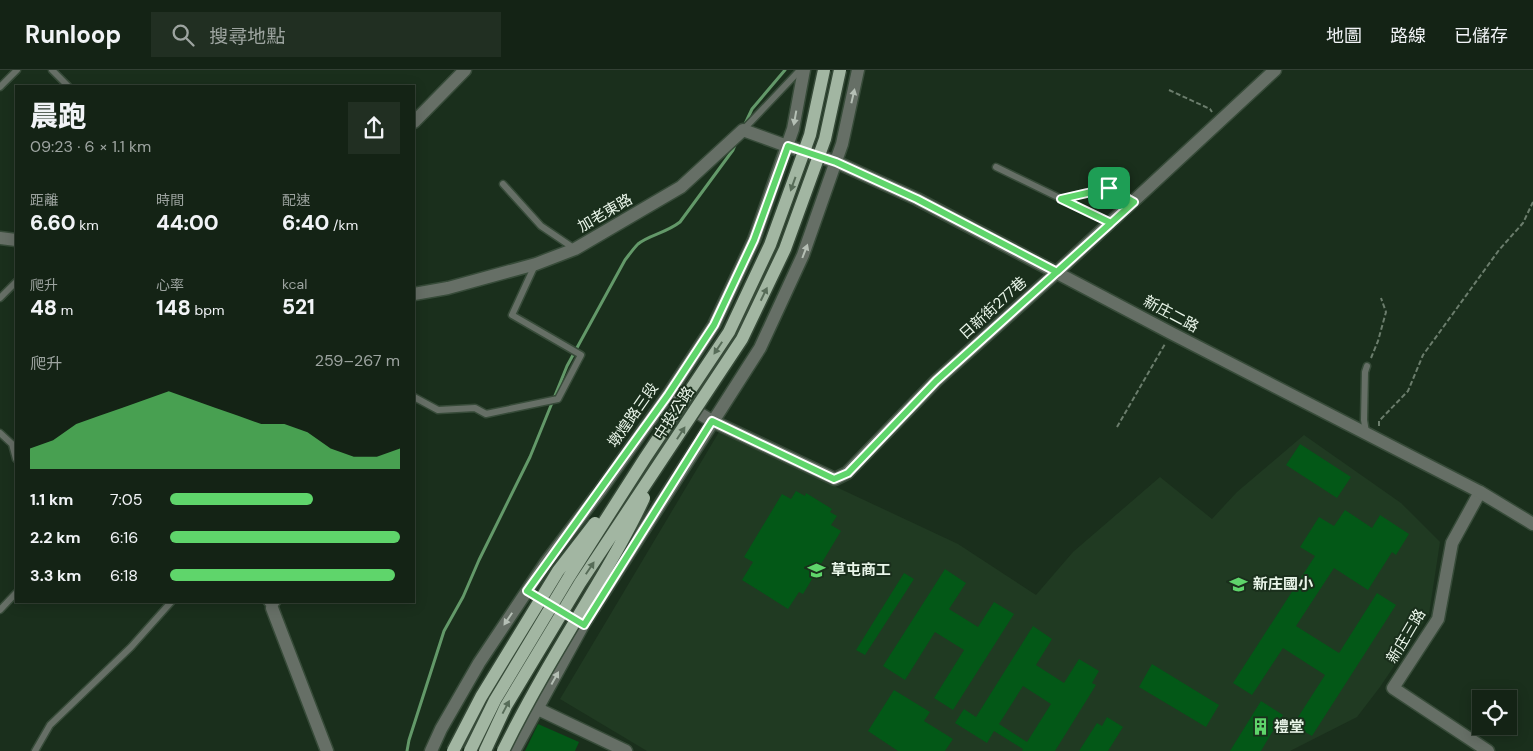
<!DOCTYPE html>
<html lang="zh-TW">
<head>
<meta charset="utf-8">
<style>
  :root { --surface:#142315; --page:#212f22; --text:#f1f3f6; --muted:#9da4a0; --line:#334034; --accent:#5fd56b }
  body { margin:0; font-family:"DM Sans","Noto Sans TC",sans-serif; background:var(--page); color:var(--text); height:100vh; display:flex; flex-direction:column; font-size:19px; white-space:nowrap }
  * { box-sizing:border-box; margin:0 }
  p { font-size:16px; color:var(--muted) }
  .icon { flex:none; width:28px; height:28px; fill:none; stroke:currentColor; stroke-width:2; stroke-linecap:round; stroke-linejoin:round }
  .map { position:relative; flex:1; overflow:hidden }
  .side { position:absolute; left:15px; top:15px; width:400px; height:518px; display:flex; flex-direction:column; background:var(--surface); border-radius:0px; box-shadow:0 2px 12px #0003,0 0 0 1px var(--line) }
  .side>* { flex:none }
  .fabs { position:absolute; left:1472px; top:620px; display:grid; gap:10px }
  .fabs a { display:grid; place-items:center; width:45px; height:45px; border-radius:0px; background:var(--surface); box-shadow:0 2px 12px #0003,0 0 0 1px var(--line); font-size:25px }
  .pin { position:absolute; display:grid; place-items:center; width:42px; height:42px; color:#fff; margin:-21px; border-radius:10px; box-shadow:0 2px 8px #0006 }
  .round { display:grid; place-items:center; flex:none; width:52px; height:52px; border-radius:0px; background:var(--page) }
  .overview { display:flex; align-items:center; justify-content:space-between; height:85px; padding:0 15px }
  h1 { font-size:28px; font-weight:800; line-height:38px }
  .metrics { display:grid; grid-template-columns:repeat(3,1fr); gap:8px; height:85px; padding:5px 15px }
  .metrics div { display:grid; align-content:center }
  .metrics b { font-size:21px; font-weight:800 }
  .metrics small { font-size:14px; font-weight:400 }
  .metrics p { font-size:14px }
  .chart { height:140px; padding:10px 15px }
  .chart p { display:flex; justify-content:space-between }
  .chart svg { width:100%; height:90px; margin-top:5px; fill:var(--accent); opacity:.7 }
  ul { padding:0 15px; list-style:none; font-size:16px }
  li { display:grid; grid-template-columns:80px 60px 1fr; align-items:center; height:38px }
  li i { height:12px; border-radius:6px; background:var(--accent) }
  header { display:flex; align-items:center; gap:30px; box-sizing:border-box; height:70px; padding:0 25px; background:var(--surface); border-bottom:1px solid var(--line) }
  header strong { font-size:24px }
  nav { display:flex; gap:28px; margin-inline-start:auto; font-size:18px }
  .search { width:350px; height:45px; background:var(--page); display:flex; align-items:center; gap:12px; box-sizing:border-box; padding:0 18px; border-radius:0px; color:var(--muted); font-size:19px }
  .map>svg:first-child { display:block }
  .built { fill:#203a22 }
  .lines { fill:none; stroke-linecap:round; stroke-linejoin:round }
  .stream { stroke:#639969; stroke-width:3 }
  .building { fill:#035817; fill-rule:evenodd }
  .service-casing { stroke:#374b39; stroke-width:9 }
  .minor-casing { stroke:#374b39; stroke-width:15 }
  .tertiary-casing { stroke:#374b39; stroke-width:15 }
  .path { stroke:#6b7d6c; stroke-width:2; stroke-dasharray:5 2.5; stroke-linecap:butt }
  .service { stroke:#666f66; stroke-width:6 }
  .minor { stroke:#666f66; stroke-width:12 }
  .tertiary { stroke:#666f66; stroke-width:12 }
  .primary-bridge-casing { stroke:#374b39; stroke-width:15; stroke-linecap:butt }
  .primary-bridge { stroke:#a2b6a2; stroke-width:12 }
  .oneway { fill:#b5bfb5 }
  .oneway2 { fill:#576c58 }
  .route-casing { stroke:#fff; stroke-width:10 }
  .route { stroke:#5fd56b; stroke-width:6 }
  .labels { text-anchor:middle; stroke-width:4; stroke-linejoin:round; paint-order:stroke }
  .street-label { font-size:15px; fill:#e9f5e9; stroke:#1a2f1c }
  .poi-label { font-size:15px; font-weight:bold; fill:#e9f5e9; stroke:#1a2f1c; text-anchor:start }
</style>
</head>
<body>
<header>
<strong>Runloop</strong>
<div class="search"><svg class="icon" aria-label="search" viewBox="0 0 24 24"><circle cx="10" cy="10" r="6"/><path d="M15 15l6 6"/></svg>搜尋地點</div>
<nav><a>地圖</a><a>路線</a><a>已儲存</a></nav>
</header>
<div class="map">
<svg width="1533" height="681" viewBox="0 0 1533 681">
  <rect width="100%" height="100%" fill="#1a2f1c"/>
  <path class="built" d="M719 362 958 474 1036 525 1073 482 1160 407 1212 449 1237 422 1304 365 1401 433 1440 472 1429 544 1380 617 1357 647 1290 681H647L560 629Z"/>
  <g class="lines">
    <path class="stream" d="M744 56 752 39 785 0
      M407 681 409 670 444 561 463 527 479 490 530 387 567 296 625 190C629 185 633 179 638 174 649 165 666 163 680 152L733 80 736 73"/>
  </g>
  <path class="building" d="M1300 374 1351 407 1337 428 1286 395Z
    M796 421 805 426 806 423 832 439 830 442 837 446 831 455 841 461 803 524 799 522 788 539 742 510 753 492 744 487 782 424 791 429Z
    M1345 440 1372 458 1380 445 1409 464 1396 485 1392 482 1368 520 1334 498 1296 556 1339 583 1377 523 1396 535 1312 666 1293 655 1325 605 1283 578 1252 625 1233 613 1315 486 1300 477 1319 447 1334 456Z
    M945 499 966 513 949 539 978 557 994 532 1014 544 953 640 934 628 964 580 935 562 905 610 883 596Z
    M904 503 914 509 865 585 856 580Z
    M1033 556 1052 569 1036 595 1064 613 1079 589 1099 601 1092 613 1096 615 1055 681H1022L1023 679 994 661 987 673 955 653 964 639 976 647ZM1023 616 1051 634 1027 672 999 654Z
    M1152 594 1219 635 1206 657 1139 617Z
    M894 620 930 642 924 651 953 669 945 681H898L868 661Z
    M1261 631 1283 645 1268 669 1261 681H1230Z
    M1107 647 1123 657 1108 681H1079L1097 653 1102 656Z
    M538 654 579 672 575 681H525Z"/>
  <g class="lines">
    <defs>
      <path id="service" d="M52 0 68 16
        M0 17 17 0
        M743 60 800 0
        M996 97 1111 153
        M503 114 541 156 575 179
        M1061 129 1109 117 1134 132
        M0 228 16 212
        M414 327 438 340 475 338 486 344 558 329 581 285 512 245 535 195
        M1366 362 1364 350 1365 302 1367 296
        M0 363 12 374 16 389
        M266 531 272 538 278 531
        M0 540 16 523
        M35 681 50 655 131 577 172 531"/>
      <path id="minor" d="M414 52 465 0
        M0 168 16 170
        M414 224 448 218 536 194 575 179 681 117 743 60 787 76
        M668 325 712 351 835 409 847 403 936 311 1057 202 1275 0
        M1480 422 1452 473 1438 549 1393 618 1488 681
        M272 538 327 681
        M538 639 626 681
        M431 681 441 659 479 593 547 491 600 421 668 325 714 255 754 170 793 59 804 0
        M514 681 583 555 760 278 803 185 842 74 858 0"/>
      <path id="tertiary" d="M787 76 836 92 917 129 1171 263 1480 422 1533 454"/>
    </defs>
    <use href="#service" class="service-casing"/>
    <use href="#minor" class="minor-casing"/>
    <use href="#tertiary" class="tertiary-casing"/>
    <path class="path" d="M1169 20 1210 39 1212 42
      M1371 288 1378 271 1386 242 1381 228
      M1379 356V351L1408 321 1423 285 1499 180 1523 153 1533 132
      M1117 357 1165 274"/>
    <use href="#service" class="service"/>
    <use href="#minor" class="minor"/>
    <use href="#tertiary" class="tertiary"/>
    <defs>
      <path id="primary-bridge" d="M453 681 481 627 558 501 595 453
        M470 681 495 630 569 507 645 388 729 262 770 175 810 65 824 0
        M485 681 506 636 580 513 742 269 785 179 825 69 840 0
        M503 681C529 628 559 578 589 528 609 495 628 463 644 428"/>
    </defs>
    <use href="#primary-bridge" class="primary-bridge-casing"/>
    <use href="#primary-bridge" class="primary-bridge"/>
  </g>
  <defs><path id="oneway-solid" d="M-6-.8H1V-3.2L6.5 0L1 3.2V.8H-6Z" transform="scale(1.25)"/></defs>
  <g class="oneway">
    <use href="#oneway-solid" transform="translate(853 26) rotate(-77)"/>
    <use href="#oneway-solid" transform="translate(795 48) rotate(100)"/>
    <use href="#oneway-solid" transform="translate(805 181) rotate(-69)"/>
    <use href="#oneway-solid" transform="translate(508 549) rotate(124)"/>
    <use href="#oneway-solid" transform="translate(555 608) rotate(-61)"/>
  </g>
  <g class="oneway2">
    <use href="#oneway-solid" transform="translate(793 114) rotate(110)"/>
    <use href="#oneway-solid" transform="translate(764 224) rotate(-64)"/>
    <use href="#oneway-solid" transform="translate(718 278) rotate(124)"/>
    <use href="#oneway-solid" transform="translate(681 363) rotate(-57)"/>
    <use href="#oneway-solid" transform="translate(590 498) rotate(-56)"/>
    <use href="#oneway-solid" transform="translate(506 637) rotate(-62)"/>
  </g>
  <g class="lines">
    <defs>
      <path id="route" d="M1109 118 1134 132 1057 202 917 129 836 92 788 76 754 170 714 255 668 325 527 521 584 555 712 351 834 409 848 403 936 311 1111 153 1061 129 1109 118"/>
    </defs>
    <use href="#route" class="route-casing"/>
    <use href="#route" class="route"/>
  </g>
  <defs>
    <symbol id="school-bare" viewBox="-9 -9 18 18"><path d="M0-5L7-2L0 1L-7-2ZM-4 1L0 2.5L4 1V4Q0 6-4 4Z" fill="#5fd56b" stroke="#1a2f1c" stroke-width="2.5" paint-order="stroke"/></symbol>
    <symbol id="building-bare" viewBox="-9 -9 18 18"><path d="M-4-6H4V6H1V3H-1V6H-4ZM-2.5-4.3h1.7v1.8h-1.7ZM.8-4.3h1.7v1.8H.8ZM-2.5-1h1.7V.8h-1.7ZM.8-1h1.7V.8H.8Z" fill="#5fd56b" stroke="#1a2f1c" stroke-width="2.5" paint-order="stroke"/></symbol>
  </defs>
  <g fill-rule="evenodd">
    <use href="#school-bare" x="804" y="488" width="25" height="25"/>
    <use href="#school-bare" x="1226" y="502" width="25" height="25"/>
    <use href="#building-bare" x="1248" y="644" width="25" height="25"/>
  </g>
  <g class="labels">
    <g class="street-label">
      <text transform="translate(605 143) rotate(-30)" y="5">加老東路</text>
      <text transform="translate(993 238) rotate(-42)" y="5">日新街277巷</text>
      <text transform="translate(1171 244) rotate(28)" y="5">新庄二路</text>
      <text transform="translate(674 343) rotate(-57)" y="5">中投公路</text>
      <text transform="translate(633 345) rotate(-55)" y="5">墩煌路三段</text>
      <text transform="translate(1406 566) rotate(-59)" y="5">新庄三路</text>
    </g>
    <g class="poi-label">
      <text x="831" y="505">草屯商工</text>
      <text x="1253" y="519">新庄國小</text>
      <text x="1274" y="662">禮堂</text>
    </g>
  </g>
</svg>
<div class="fabs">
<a><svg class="icon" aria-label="locate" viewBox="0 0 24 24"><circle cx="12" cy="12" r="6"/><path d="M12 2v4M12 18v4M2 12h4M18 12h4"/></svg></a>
</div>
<div class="pin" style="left:1109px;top:118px;background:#1e9e55"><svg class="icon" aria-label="arrive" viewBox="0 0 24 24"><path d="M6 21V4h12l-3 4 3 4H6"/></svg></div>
<section class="side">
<div class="overview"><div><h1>晨跑</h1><p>09:23 · 6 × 1.1 km</p></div><a class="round"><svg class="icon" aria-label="share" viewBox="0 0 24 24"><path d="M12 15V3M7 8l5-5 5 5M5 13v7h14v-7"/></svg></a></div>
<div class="metrics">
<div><p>距離</p><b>6.60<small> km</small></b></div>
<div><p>時間</p><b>44:00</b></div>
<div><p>配速</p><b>6:40<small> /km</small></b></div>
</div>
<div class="metrics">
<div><p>爬升</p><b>48<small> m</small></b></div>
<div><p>心率</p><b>148<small> bpm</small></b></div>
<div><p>kcal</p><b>521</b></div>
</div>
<div class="chart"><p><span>爬升</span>259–267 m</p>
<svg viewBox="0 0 160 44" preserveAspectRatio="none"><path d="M0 44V34L10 30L20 22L30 18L40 14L50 10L60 6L70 10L80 14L90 18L100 22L110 22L120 26L130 34L140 38L150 38L160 34V44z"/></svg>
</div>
<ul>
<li><b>1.1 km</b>7:05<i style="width:62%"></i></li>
<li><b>2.2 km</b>6:16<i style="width:100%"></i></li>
<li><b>3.3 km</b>6:18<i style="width:98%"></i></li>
</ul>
</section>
</div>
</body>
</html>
